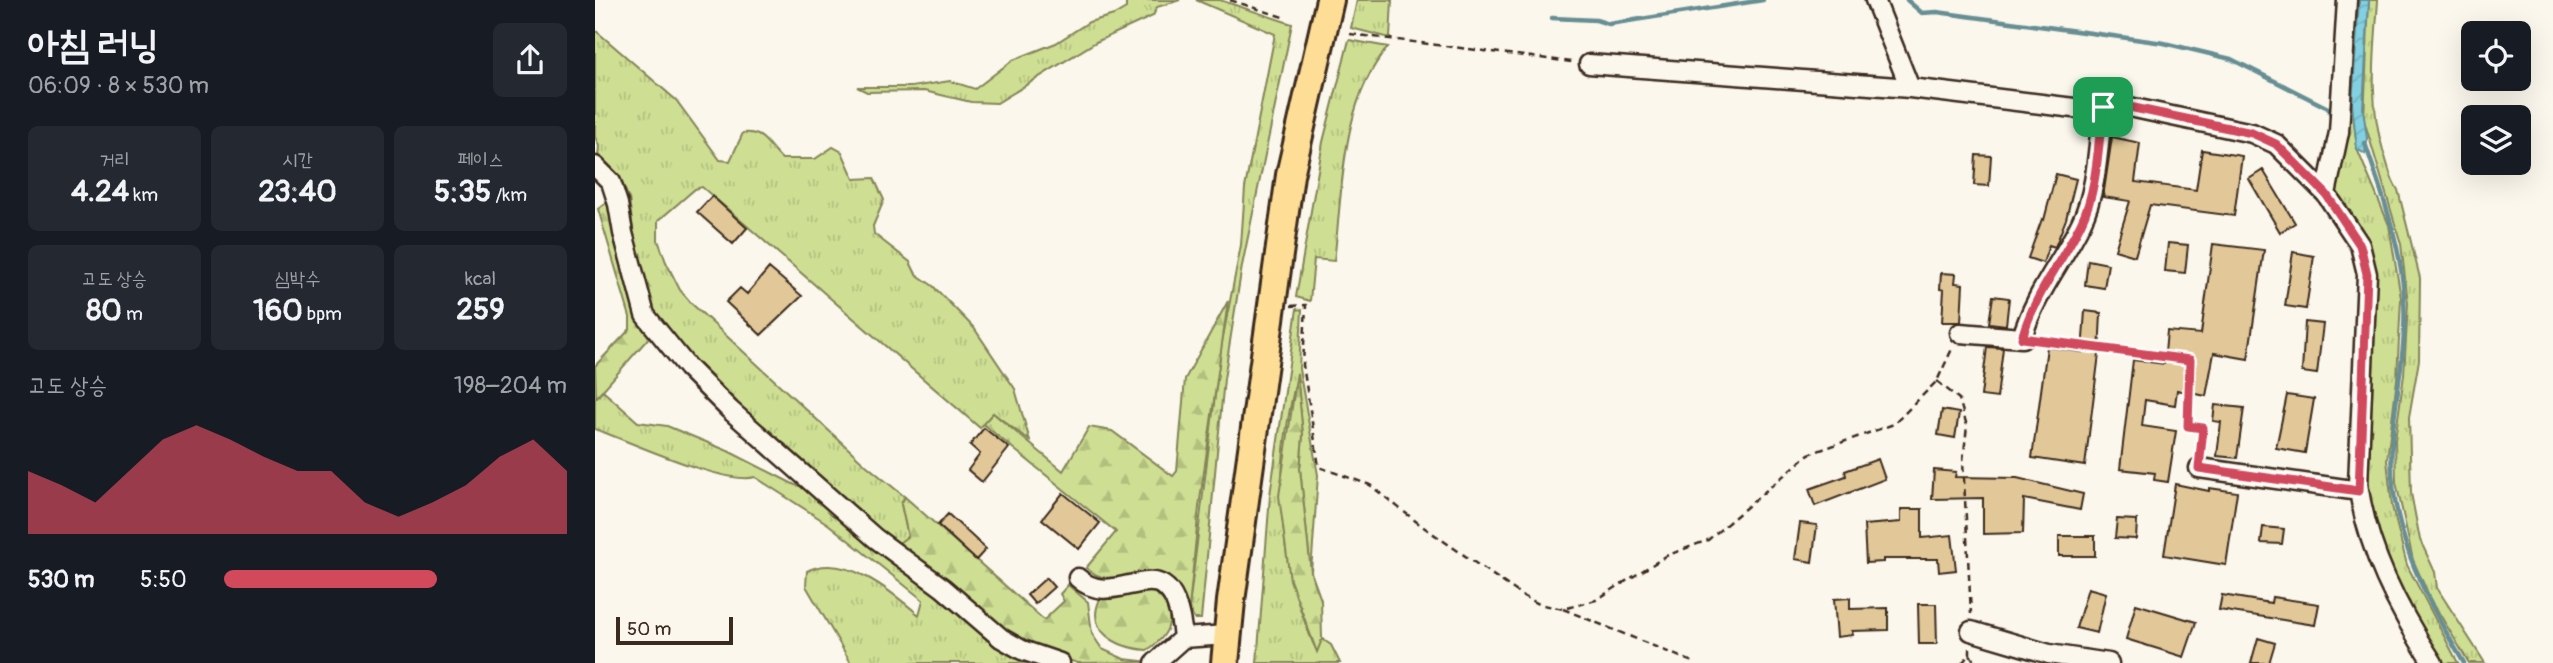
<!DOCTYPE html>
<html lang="ko">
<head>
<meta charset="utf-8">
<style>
  :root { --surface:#171b24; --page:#242831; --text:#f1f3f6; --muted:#9ea1a6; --accent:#d1495b }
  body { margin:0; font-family:Pangolin,"Poor Story",sans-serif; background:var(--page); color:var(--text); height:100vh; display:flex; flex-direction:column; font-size:26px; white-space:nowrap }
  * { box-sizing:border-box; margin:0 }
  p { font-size:23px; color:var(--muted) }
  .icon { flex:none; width:38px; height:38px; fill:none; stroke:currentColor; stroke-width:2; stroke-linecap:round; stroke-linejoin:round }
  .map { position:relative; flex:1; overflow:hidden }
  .drawer { display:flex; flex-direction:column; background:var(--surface); width:595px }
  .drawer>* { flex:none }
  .buttons { position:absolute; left:1866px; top:21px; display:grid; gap:14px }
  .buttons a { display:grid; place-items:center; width:70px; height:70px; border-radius:10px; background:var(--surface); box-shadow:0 7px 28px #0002; font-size:35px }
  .scale { position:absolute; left:21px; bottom:18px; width:117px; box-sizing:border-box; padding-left:7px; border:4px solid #3b2a1e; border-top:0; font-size:19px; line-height:24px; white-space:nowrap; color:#3b2a1e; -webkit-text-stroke:5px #fbf7ec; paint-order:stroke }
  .pin { position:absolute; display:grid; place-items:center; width:60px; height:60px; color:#fff; margin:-30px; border-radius:14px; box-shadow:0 4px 10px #0006 }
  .round { display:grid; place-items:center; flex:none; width:74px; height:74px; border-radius:10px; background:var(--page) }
  .overview { display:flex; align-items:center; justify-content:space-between; height:119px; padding:0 28px }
  h1 { font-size:38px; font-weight:700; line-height:52px }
  .metrics { display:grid; grid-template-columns:repeat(3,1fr); gap:10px; height:119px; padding:7px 28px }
  .metrics div { display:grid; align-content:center; border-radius:10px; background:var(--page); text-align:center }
  .metrics b { font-size:30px; font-weight:700 }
  .metrics small { font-size:19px; font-weight:400 }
  .metrics p { font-size:19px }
  .chart { height:196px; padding:14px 28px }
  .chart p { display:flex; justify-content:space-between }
  .chart svg { width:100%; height:126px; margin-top:7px; fill:var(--accent); opacity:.7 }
  ul { padding:0 28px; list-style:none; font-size:23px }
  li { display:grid; grid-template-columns:112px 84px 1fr; align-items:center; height:52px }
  li i { height:18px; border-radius:9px; background:var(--accent) }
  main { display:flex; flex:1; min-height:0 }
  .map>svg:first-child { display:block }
  .grass { fill:url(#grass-tufts); stroke:#848458; stroke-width:2 }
  .forest { fill:url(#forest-firs); stroke:#848458; stroke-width:2 }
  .water { fill:url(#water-waves); stroke:#668e93; stroke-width:2 }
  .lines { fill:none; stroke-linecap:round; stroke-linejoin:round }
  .stream { stroke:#668e93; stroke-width:4.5 }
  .building { fill:#e2c898; stroke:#3b2a1e; stroke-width:2 }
  .minor-casing { stroke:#3b2a1e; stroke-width:23 }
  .highway-casing { stroke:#3b2a1e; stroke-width:32 }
  .path { stroke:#3b2a1e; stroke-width:2.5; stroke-dasharray:7 5; stroke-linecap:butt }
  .minor { stroke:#fbf7ec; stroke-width:18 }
  .highway { stroke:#fede96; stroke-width:26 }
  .route-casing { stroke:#fff; stroke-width:14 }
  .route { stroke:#d1495b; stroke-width:9 }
</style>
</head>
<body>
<main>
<section class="drawer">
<div class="overview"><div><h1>아침 러닝</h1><p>06:09 · 8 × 530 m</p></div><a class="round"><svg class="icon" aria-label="share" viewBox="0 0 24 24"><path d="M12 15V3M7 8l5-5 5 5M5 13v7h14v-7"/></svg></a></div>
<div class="metrics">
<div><p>거리</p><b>4.24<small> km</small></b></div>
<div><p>시간</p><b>23:40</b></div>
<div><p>페이스</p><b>5:35<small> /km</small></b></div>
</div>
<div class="metrics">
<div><p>고도 상승</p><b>80<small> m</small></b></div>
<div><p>심박수</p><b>160<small> bpm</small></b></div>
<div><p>kcal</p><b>259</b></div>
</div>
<div class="chart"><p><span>고도 상승</span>198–204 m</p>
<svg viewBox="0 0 160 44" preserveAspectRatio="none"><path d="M0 44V22L10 27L20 33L30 22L40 11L50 6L60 11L70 17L80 22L90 22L100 33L110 38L120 33L130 27L140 17L150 11L160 22V44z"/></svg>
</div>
<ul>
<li><b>530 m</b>5:50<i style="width:62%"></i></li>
</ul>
</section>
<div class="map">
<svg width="1958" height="663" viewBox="0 0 1958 663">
  <defs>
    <pattern id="grass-tufts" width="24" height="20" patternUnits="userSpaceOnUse" patternTransform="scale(1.75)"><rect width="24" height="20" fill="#cedf93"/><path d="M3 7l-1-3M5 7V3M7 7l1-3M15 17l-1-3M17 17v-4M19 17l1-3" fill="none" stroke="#b2c07e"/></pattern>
    <pattern id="forest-firs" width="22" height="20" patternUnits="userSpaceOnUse" patternTransform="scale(1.75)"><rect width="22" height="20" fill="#cedf93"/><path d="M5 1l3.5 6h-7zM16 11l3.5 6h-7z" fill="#b2c07e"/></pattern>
    <pattern id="water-waves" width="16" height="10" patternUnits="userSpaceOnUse" patternTransform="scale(1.75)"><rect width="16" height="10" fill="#82d0e1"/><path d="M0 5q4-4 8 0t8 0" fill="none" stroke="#71b3c1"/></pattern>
  </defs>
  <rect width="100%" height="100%" fill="#fbf7ec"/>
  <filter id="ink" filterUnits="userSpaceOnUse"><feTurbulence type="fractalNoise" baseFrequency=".0143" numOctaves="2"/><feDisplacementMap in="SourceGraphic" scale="14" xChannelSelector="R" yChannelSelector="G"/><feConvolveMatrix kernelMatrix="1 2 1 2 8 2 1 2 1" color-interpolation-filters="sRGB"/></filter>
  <g filter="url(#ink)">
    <path class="grass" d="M531 0H585L562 7 558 16 501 42 402 103 376 102 329 91 272 92 262 87H316L355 81 380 89 418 60 461 43 494 22 519 15 531 8Z
      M601 0H625L697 24 647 266 629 379 606 619H599L594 608 626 347 646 245 650 188 680 34Z
      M762 0H797L795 38 756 28Z
      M1757 0H1764L1757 104 1762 149 1794 225 1806 298 1802 379 1792 460 1797 506 1812 565 1863 663H1848L1823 624 1796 567 1773 497 1781 295 1778 264 1738 192Z
      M1774 0H1783C1780 51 1773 100 1788 150 1793 164 1794 177 1803 190L1825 278 1824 360 1814 417 1816 493 1825 540 1840 572 1842 588 1890 663H1874L1835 598 1818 560 1801 482 1800 440 1809 375 1813 303 1806 244 1769 120Z
      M0 30 81 100 125 160 135 161 148 133C169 130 173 147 187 159H220L238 147 247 152 259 179 279 178 289 200 278 226 279 234 315 262 321 274 338 286 379 328 420 389 435 441 398 413 385 428 107 187 100 189 63 221V240L71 262 85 290 97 304 271 465 310 497 306 504 313 537 300 546 183 445 93 358 58 314 42 261 34 199 28 185 3 158 4 146 0 137Z
      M754 40 793 47C745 103 748 191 739 261L719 259 715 301 701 297 728 142Z
      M702 309 707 310 704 369 723 475 716 572 705 469 708 435 702 376C679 471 680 553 718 643L722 651 727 639 736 645 745 663H662L675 495Z
      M8 391 43 422 72 426 133 451 200 485 216 488 443 663H256L211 586 212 571C250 552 297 592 324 615L328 600 233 524 160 477C131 486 34 441 0 429V398Z"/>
    <path class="forest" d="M18 198 57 334 1 398 0 366 35 329V317L3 209Z
      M633 301 604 507 594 608C560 543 528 600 491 568L521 532 388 424 398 413 468 471 494 427 517 431 578 476 582 471 590 379Z
      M702 373 708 435 705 469 716 572 726 600 727 639 722 652 695 580 684 496Z
      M310 497 449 620 469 601 465 594 473 585 493 602 497 634 507 649 529 659 555 662 483 663 424 645 300 546 313 536 306 504Z
      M549 587C582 601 583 632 552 650 524 648 488 632 506 597Z"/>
    <path class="water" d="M1764 0H1774L1768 109 1772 138 1770 154 1762 149 1757 104Z"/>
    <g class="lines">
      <path class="stream" d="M1312 0 1327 13 1342 12 1569 43 1636 59 1733 108 1738 120
        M957 18 1001 20 1014 24 1168 0
        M1770 143C1787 194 1806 244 1809 297 1812 346 1801 392 1797 440 1791 523 1828 595 1869 663"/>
    </g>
    <path class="building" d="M1517 137 1545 143 1540 182 1601 190 1607 150 1647 156 1639 216 1555 205 1540 256 1520 250 1535 201 1508 197Z
      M1381 155 1396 156 1394 186 1379 185Z
      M1668 170 1700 223 1685 232 1654 179Z
      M1461 174 1481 179 1471 219 1460 247 1454 245 1448 263 1433 258 1447 219 1449 220Z
      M117 196 152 228 138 244 102 212Z
      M1573 243 1593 245 1590 273 1570 271Z
      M1618 244 1669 250 1653 359 1619 353 1611 396 1582 390 1580 405 1550 400 1547 426 1581 431 1573 482 1559 480 1560 473 1525 469 1538 360 1569 364 1572 331 1606 334Z
      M1698 252 1719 256 1711 309 1690 306Z
      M1493 260 1513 264 1509 288 1490 285Z
      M174 268 207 296 166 335 131 302 145 288 152 294Z
      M1346 273 1361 274 1360 283 1368 284 1366 322H1347L1349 290 1345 289Z
      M1398 296 1414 298 1411 325 1394 323Z
      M1490 311 1506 313 1504 354 1490 466 1437 458 1452 347 1487 352Z
      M1710 322 1728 324 1722 374 1707 372Z
      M1392 347 1408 348 1402 398 1386 396Z
      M1692 395 1719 399 1710 453 1681 448Z
      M1620 405 1649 408 1642 458 1622 456 1626 422 1618 421Z
      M1347 410 1364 413 1360 438 1343 435Z
      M389 428 414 448 387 482 373 470 385 454 375 445Z
      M1283 459 1290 479 1220 506 1214 489 1251 476 1250 471Z
      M1339 470 1361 472 1360 477 1422 478 1488 494 1485 510 1429 499 1428 533 1388 534V498L1337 499Z
      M1580 484 1614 491V488L1642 492 1631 565 1569 555Z
      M468 493 505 523 484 549 447 519Z
      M1306 509H1327V538L1357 535 1361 570 1344 572 1343 559H1288V562L1271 563 1269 525 1306 522Z
      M353 514 391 549 381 560 343 525Z
      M1522 519 1542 520 1541 539 1520 538Z
      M1205 523 1222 525 1217 562 1200 559Z
      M1668 527 1689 529 1687 544 1666 543Z
      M1464 536H1500V556H1464Z
      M451 578 459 587 440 604 432 595Z
      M1493 588 1511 593 1502 633 1481 628Z
      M1627 595 1676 603 1677 597 1724 604 1720 625 1624 610Z
      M1255 598V609L1293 608V630L1257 631 1258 635 1242 637 1239 599Z
      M1323 604H1341L1342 644H1324Z
      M1541 604 1601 622 1589 657 1531 639Z
      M1663 638 1680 643 1674 663H1656Z"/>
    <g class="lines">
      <defs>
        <path id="minor" d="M1280 0 1315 88
          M994 64 1315 88 1487 109 1525 105 1657 133 1681 144 1731 194 1765 245 1772 274 1763 484C1772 549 1803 609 1838 663
          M0 166 16 182 23 204 28 233 50 315 93 368 135 410 280 538 348 588 406 638 427 650 465 663
          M1731 194 1744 132 1752 0
          M1365 333 1427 338C1439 295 1467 262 1486 223 1503 189 1503 143 1508 107
          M1604 468 1764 491
          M483 578C523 616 578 532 588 638
          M1376 631 1454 654 1514 663
          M560 663 588 638 632 635"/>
        <path id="highway" d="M630 663 636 601 695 175 735 0"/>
      </defs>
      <use href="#minor" class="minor-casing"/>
      <use href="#highway" class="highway-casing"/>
      <path class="path" d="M635 0 691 18
        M755 34 977 62
        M696 306 711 305 708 365 724 467 775 485 827 526 928 596 944 604 968 609 1001 600 1071 556 1113 540 1214 454 1299 424 1342 381 1357 349
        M1444 340 1595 360 1593 426 1608 428 1606 452
        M1342 381 1364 399 1372 426 1368 461 1376 614
        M968 609 1100 663
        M1375 654 1380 663
        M1367 663 1375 654V648"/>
      <use href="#minor" class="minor"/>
      <use href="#highway" class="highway"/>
    </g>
  </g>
  <g class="lines" filter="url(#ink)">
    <defs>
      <path id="route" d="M1525 105 1657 133 1681 144 1731 194 1765 245 1772 274 1764 491 1604 468 1608 428 1593 426 1595 360 1427 338C1439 295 1467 262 1486 223 1503 189 1503 143 1508 107Z"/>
    </defs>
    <use href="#route" class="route-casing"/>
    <use href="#route" class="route"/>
  </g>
</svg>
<div class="buttons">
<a><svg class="icon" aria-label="locate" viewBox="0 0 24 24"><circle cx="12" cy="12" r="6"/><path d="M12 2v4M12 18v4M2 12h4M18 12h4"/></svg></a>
<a><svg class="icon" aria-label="layers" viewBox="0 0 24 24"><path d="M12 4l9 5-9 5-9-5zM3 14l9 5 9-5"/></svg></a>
</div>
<div class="scale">50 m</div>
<div class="pin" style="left:1508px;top:107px;background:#1e9e55"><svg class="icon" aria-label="arrive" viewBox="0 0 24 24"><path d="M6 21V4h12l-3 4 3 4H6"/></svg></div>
</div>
</main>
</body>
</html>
